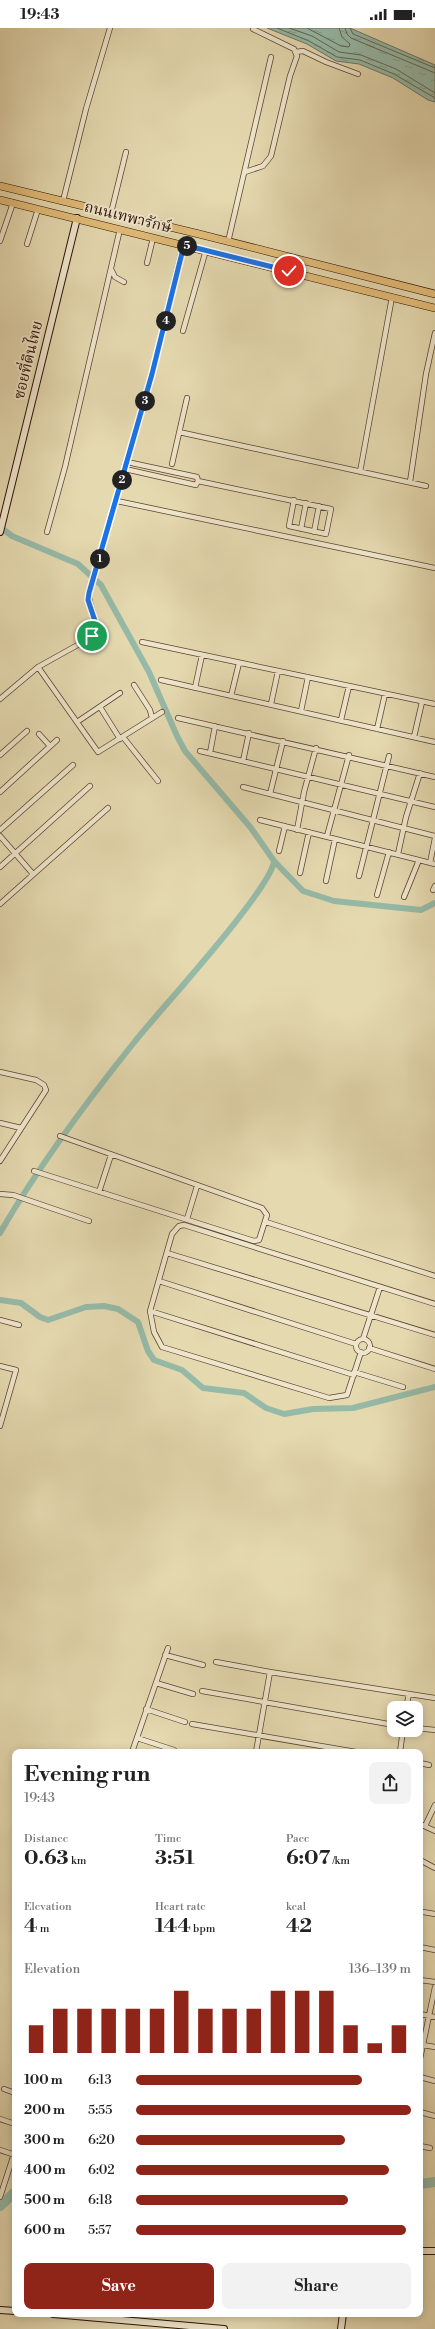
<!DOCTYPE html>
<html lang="en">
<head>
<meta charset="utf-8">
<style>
  :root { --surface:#fff; --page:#f2f2f2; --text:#222; --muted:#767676; --accent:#8f2418 }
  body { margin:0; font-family:"Libre Bodoni","Noto Serif Thai",serif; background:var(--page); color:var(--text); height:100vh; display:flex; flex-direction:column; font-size:15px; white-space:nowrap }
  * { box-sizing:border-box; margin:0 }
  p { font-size:13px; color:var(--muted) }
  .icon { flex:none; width:22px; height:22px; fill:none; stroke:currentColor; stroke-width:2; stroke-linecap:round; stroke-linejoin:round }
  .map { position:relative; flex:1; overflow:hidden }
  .panel { position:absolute; left:12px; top:1721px; width:411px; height:568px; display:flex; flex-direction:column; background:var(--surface); border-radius:8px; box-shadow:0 2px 10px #0003 }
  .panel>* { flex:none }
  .tools { position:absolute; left:387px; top:1673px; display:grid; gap:8px }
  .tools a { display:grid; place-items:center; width:36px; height:36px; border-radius:8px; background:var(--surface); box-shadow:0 2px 10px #0003; font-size:20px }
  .pin { position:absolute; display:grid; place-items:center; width:34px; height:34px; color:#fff; margin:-17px; border:2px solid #fff; border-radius:50%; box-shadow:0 1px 4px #0007 }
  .km { position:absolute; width:20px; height:20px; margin:-10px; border-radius:50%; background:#222; color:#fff; font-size:11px; line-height:20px; text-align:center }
  .round { display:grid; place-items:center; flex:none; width:42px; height:42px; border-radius:8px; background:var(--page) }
  .head { display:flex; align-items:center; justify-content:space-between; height:68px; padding:0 12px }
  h1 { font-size:22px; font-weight:700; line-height:30px }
  .stats { display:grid; grid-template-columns:repeat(3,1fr); gap:6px; height:68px; padding:4px 12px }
  .stats div { display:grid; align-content:center }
  .stats b { font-size:20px; font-weight:700 }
  .stats small { font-size:11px; font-weight:400 }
  .stats p { font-size:11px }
  .chart { height:112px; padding:8px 12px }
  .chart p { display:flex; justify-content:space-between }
  .chart svg { width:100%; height:72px; margin-top:4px; stroke:var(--accent); stroke-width:6 }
  .primary-button { display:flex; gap:8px; margin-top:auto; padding:8px 12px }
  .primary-button a { flex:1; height:46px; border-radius:8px; background:var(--accent); color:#fff; font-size:16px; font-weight:700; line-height:46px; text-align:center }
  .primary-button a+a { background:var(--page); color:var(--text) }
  ul { padding:0 12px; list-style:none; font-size:13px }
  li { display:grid; grid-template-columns:64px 48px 1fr; align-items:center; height:30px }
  li i { height:10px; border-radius:5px; background:var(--accent) }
  .status { display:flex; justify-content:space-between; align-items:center; height:28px; padding:0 20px; background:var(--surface); direction:ltr }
  .status svg { height:11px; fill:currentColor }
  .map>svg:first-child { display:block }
  .water { fill:url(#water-ripples); stroke:#6d7666 }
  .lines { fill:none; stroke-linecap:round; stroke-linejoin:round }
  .shore { stroke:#626656; stroke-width:1 }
  .canal { stroke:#96baa8; stroke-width:6 }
  .river { stroke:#96baa8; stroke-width:10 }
  .street-casing { stroke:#5c432f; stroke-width:6 }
  .secondary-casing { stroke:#2f1104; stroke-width:8 }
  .primary-casing { stroke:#2f1104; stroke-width:8 }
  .street { stroke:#eee6cc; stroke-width:4.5 }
  .secondary { stroke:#eee6cc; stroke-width:6 }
  .primary { stroke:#e2bc78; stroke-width:7 }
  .route-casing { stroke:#fff; stroke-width:8 }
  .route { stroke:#1a73e8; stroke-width:5 }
  .labels { text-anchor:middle; stroke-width:4; stroke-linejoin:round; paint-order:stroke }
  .street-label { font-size:15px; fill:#2f1104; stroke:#eee6cc }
</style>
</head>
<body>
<div class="status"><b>19:43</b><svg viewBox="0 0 49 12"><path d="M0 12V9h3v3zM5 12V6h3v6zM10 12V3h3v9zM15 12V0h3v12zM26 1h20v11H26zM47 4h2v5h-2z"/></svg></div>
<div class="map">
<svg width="435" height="2301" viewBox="0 0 435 2301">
  <defs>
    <pattern id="water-ripples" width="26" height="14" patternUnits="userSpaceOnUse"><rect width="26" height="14" fill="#96baa8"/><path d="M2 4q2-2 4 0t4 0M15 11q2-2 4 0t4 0" fill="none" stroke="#829f8f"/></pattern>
  </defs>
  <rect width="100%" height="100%" fill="#e5d9b0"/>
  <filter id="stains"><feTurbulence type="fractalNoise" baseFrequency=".005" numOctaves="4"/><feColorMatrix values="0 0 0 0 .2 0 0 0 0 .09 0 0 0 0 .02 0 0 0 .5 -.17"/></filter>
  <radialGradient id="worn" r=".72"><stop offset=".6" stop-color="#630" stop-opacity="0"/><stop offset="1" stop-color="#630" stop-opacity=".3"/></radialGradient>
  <path class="water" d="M267 0H350L435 37V74L428 72 393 50 359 36 336 33 307 16Z"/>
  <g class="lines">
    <path class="shore" d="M277 0 309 13 337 29 360 32 394 46 435 70
      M289 0 312 8 339 24 361 27 396 41 435 65
      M307 0 341 18 349 19 350 16 342 9 339 0
      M345 0 347 6 351 10 435 45
      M350 0 353 6 435 40"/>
    <path class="canal" d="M0 499 12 508 78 536 101 557 149 644 177 708 185 723 251 800 274 833C272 860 160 982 136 1012 87 1073 39 1137 0 1205
      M274 833 303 863 334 873 421 882 435 875
      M0 1272 21 1275 40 1289 48 1292 86 1279 104 1278 118 1281 138 1294 148 1323 154 1332 182 1342 203 1360 244 1365 266 1380 284 1386 313 1381 353 1380 435 1359"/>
    <path class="river" d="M420 2156 435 2154
      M0 2178 15 2164"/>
    <defs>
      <path id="street" d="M296 24 303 23 326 34 358 46
        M245 144 263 138 271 128 290 48 297 28 294 21 253 1
        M63 173 86 81 110 0
        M111 185 126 124
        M0 213 13 175
        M228 214 271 29
        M27 216 38 181
        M147 235 153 210
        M111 241 115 249 124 254
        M183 303 206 222
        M179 404 426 458
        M172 436 187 370
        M125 441 196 457 198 453 197 449 127 434
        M360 444 392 269
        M198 453 331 481 326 506 289 498 294 472
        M410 454 426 346 435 305
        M117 473 435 540
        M301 501 306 475
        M47 504 65 439 120 201
        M314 504 319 478
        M142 614 435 676
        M38 639 98 724 162 684
        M161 652 435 714
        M134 657 150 682 152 690
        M195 660 202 627
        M231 668 239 635
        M0 671 38 639 92 609C102 597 88 579 89 565L152 346 183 217
        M271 676 278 643
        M100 679 120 711
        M301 683 308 649
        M178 690 435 749
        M341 692 349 658
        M77 694 120 665
        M377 701 385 666
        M39 706 50 718
        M123 709 158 753
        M414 709 422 674
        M200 723 435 779
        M210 725 215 698
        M0 727 27 703
        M243 733 249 705
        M243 759 435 808
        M0 764 57 712
        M270 766 283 713
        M260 792 435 836
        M0 802 73 737
        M297 802 304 764 316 720
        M0 808 33 846
        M327 808 349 727
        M279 823 285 798
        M398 826 406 789 420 745
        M430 835 435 810
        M0 839 90 758
        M300 845 309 804
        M359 848 389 728
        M326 853 335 811
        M433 862 435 858
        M377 867 389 824
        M404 869 419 832
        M0 876 108 780
        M0 1044 36 1052 44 1057 46 1062 0 1133
        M0 1095 21 1100
        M34 1143 254 1213 259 1212 267 1187 262 1180 60 1108
        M99 1164 111 1127
        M0 1166 13 1167 89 1193
        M187 1191 197 1158
        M266 1194 435 1248
        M167 1225 435 1307
        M159 1253 356 1316
        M150 1283 354 1347
        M0 1292 19 1297
        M363 1311 380 1259
        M356 1318a7 7 0 1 1 14 0a7 7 0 1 1-14 0Z
        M369 1320 435 1341
        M361 1324 347 1367 329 1370 162 1319 154 1304 150 1283 172 1206 179 1198 184 1197 435 1276
        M0 1338 16 1342 0 1398
        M354 1344 403 1359
        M165 1627 203 1637
        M216 1634 270 1644 435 1670
        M156 1655 193 1666
        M202 1663 394 1697
        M406 1680 409 1666
        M146 1681 185 1694
        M192 1696 356 1724
        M416 1700 435 1702
        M137 1710 174 1722
        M132 1724 168 1620
        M256 1724 270 1644
        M400 1724 403 1702
        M420 1735 429 1737
        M420 1796 435 1803
        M425 1798 435 1777
        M420 1832 435 1840
        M423 1884 435 1886
        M420 1919 435 1922
        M420 1952 435 1954
        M420 1986 435 1989
        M423 2017 435 2019
        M420 2031 435 1959
        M420 2049 435 2053
        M4 2061 15 2065
        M420 2084 435 2088
        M0 2091 15 2096
        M420 2118 430 2120
        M0 2122 15 2127
        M0 2169 15 2123"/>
      <path id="secondary" d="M0 504 77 190
        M420 2223H435
        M0 2282 15 2283
        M53 2286 224 2301
        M341 2301 343 2286"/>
      <path id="primary" d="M0 158 199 206 435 266
        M0 172 435 280"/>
    </defs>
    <use href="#street" class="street-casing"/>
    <use href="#secondary" class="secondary-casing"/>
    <use href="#primary" class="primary-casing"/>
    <use href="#street" class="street"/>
    <use href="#secondary" class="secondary"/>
    <use href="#primary" class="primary"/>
  </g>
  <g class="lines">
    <defs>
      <path id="route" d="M92 608 97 599 88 572 89 565 152 346 184 217 289 243"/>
    </defs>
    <use href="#route" class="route-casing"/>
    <use href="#route" class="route"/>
  </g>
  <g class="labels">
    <g class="street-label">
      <text transform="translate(128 189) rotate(14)" y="5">ถนนเทพารักษ์</text>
      <text transform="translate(28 332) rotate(-76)" y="5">ซอยที่ดินไทย</text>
    </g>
  </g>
  <rect width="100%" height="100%" filter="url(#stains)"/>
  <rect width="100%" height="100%" fill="url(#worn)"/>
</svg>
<div class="tools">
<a><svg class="icon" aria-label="layers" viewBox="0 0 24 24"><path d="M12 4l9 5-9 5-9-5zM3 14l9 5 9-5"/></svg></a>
</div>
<div class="pin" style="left:92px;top:608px;background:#1e9e55"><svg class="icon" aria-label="arrive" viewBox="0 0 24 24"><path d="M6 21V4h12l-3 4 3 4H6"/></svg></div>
<div class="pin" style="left:289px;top:243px;background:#d93025"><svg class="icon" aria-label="check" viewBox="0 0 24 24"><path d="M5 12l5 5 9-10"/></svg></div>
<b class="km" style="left:100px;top:531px">1</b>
<b class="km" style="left:122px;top:452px">2</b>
<b class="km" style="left:145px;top:373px">3</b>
<b class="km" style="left:166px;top:293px">4</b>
<b class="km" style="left:187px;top:218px">5</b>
<section class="panel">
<div class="head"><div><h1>Evening run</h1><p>19:43</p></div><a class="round"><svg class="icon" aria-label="share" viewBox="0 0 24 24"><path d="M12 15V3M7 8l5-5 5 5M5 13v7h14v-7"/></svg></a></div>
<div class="stats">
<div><p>Distance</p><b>0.63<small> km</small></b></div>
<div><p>Time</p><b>3:51</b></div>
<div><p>Pace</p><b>6:07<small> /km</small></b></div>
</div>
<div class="stats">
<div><p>Elevation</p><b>4<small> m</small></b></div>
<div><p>Heart rate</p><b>144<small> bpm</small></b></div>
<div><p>kcal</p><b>42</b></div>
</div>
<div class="chart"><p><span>Elevation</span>136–139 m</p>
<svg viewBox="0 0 160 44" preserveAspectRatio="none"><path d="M5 44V27M15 44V17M25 44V17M35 44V17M45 44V17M55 44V17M65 44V6M75 44V17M85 44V17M95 44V17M105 44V6M115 44V6M125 44V6M135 44V27M145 44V38M155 44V27"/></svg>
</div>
<ul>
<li><b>100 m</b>6:13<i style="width:82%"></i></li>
<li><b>200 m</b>5:55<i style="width:100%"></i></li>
<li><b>300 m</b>6:20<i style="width:76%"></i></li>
<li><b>400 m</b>6:02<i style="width:92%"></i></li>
<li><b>500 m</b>6:18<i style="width:77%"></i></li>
<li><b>600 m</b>5:57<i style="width:98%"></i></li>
</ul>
<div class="primary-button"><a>Save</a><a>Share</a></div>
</section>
</div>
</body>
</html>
